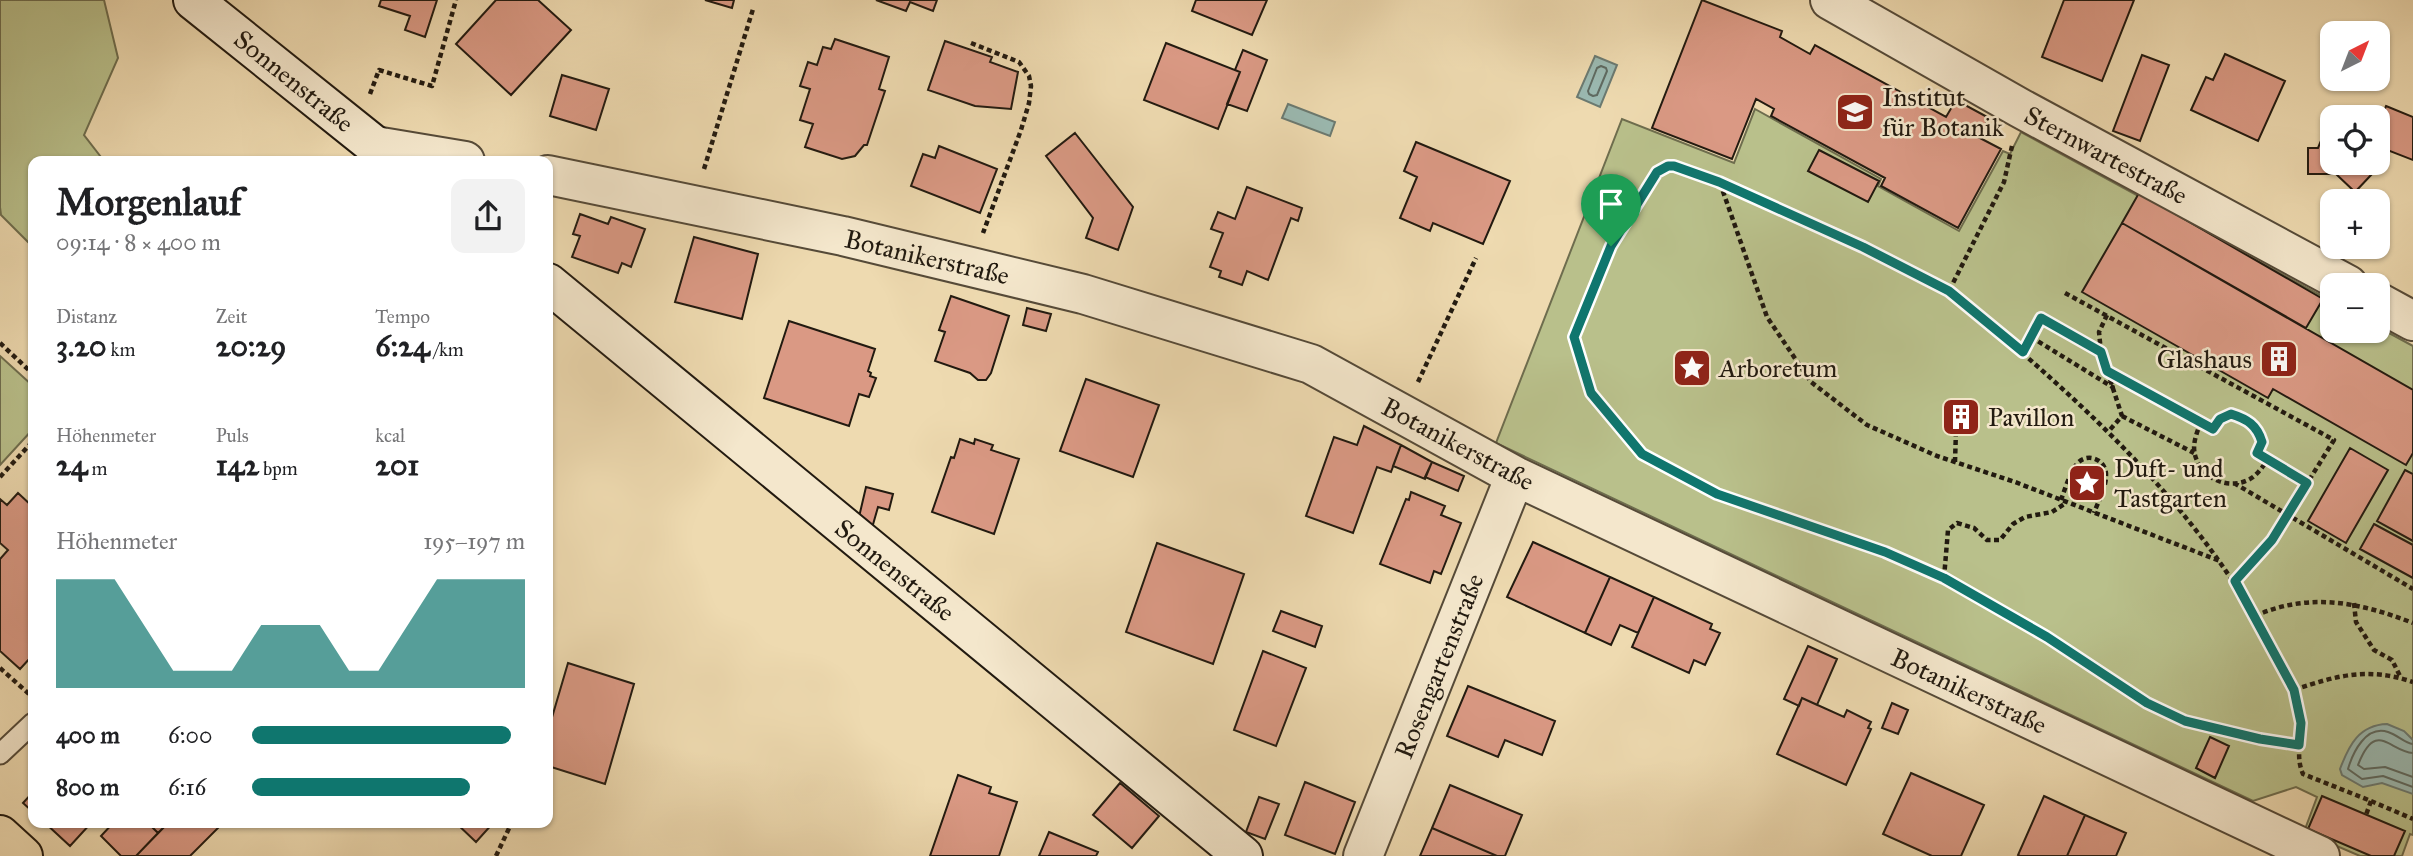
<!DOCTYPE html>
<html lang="de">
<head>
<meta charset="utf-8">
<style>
  :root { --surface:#fff; --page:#f2f2f2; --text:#202124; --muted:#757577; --accent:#0f766e }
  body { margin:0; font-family:"IM FELL Great Primer",serif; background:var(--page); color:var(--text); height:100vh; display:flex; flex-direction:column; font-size:26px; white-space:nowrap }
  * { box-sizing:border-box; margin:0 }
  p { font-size:23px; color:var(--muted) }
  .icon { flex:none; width:38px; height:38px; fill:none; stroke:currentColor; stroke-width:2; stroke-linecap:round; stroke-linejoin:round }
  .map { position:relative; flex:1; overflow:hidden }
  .details { position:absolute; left:28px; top:156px; width:525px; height:672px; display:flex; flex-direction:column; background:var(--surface); border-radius:14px; box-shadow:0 2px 5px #0004 }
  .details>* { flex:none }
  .needle { width:46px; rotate:42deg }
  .fabs { position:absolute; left:2320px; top:21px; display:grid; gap:14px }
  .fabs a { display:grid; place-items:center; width:70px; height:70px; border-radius:14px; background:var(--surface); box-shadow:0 2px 5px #0004; font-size:35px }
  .pin { position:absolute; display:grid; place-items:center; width:60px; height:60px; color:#fff; margin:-72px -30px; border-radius:50% 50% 50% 0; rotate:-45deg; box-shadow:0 0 7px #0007 }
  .pin .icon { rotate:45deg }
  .round { display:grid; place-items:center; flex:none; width:74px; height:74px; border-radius:14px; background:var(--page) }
  .head { display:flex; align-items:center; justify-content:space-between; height:119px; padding:0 28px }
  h1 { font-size:38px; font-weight:700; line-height:52px }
  .figures { display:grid; grid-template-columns:repeat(3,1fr); gap:10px; height:119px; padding:7px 28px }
  .figures div { display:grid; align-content:center }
  .figures b { font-size:30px; font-weight:700 }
  .figures small { font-size:19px; font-weight:400 }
  .figures p { font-size:19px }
  .chart { height:196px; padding:14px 28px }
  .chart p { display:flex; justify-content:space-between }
  .chart svg { width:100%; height:126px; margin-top:7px; fill:var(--accent); opacity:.7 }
  ul { padding:0 28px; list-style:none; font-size:23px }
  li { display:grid; grid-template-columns:112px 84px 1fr; align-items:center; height:52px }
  li i { height:18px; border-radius:9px; background:var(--accent) }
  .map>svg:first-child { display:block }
  .green { fill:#b9c08b; stroke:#6e6d4e; stroke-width:2 }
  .water { fill:#9bbab2; stroke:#6b7a71; stroke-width:2 }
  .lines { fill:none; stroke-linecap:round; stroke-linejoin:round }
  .shore { stroke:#5e6a61; stroke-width:2 }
  .building { fill:#da9984; stroke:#221a10; stroke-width:2 }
  .lane-casing { stroke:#554a38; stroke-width:23 }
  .street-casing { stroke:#554a38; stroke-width:42 }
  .secondary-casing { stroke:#221a10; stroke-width:42 }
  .primary-casing { stroke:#221a10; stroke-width:42 }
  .path { stroke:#221a10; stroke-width:4.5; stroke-dasharray:5 3.5; stroke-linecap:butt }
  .lane { stroke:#f4e7cc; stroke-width:19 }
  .street { stroke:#f4e7cc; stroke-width:38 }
  .secondary { stroke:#f4e7cc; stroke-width:38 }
  .primary { stroke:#eedab0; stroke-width:38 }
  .route-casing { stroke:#fff; stroke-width:14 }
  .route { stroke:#0f766e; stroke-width:9 }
  .labels { text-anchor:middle; stroke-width:5; stroke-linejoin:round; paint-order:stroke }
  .street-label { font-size:26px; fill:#221a10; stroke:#f4e7cc }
  .poi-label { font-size:26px; fill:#221a10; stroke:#f4e7cc; text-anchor:start }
</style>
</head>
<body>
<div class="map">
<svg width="2413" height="856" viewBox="0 0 2413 856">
  <rect width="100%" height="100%" fill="#eedab0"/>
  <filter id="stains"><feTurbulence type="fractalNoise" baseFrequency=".00286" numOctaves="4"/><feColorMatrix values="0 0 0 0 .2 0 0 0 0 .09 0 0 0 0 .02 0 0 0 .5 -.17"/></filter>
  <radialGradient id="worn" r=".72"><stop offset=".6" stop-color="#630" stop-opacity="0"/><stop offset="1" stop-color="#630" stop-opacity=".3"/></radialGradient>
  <path class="green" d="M0 0H104L118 58 84 135 104 161H33V247L1 215 0 207Z
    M1755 109 1881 179 1878 186 1959 231 2003 151 2010 154 2021 132 2333 302V331H2378V327L2413 346V835L2410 834 2402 856H2360L2304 832 2317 797 2296 787 2253 801 1496 443 1622 119 1734 163Z
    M0 356 33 386V429L0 465Z"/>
  <path class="water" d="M1595 56 1617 65 1600 107 1577 97Z
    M1288 104 1335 122 1330 136 1282 118Z
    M2387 724 2404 731 2413 740V794L2382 783 2363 787 2342 775 2340 769C2349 745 2359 725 2387 724Z"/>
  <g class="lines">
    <path class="shore" d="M1601 66 1606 68 1607 71 1597 95 1593 96 1589 94 1588 91 1597 68Z
      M2413 744C2404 743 2398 735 2388 732 2366 725 2353 752 2348 769L2362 779 2383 776 2413 787
      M2413 753C2389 751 2376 719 2358 765L2364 769 2385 767 2413 777"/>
  </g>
  <path class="building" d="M381 0H437L425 37 405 30 410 16 379 6Z
    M496 0H538L571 30 511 95 456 44Z
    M705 0H734L732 8Z
    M876 0H937L933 11 910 2 906 11Z
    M1196 0H1267L1252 35 1192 11Z
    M1702 0 1782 31 1780 37 1810 54 1815 45 1946 117 1956 100 1989 118 1978 137 2001 149 1958 228 1881 186 1885 178 1771 116 1774 109 1756 99 1732 159 1652 128Z
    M2064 0H2134L2102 81 2042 57Z
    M835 39 889 57 879 89 885 91 867 145H864L855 156 842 159 805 147 813 124 800 120 810 89 800 86 808 62 817 65 823 47 831 49Z
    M945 41 992 57 990 62 1018 72 1011 109 975 106 928 90Z
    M1166 43 1240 72 1218 129 1144 100Z
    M1243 50 1267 60 1247 111 1227 104 1240 72 1235 70Z
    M2225 54 2285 81 2258 141 2191 110 2206 77 2213 80Z
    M2142 55 2169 65 2140 141 2113 131Z
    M562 75 609 89 596 130 550 116Z
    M2386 106 2413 117V160L2382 148 2386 137 2379 134 2382 126 2378 125Z
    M2335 107 2359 117H2333V163H2368L2366 169 2372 174 2355 192 2336 174H2308V148H2318Z
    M2378 125 2382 126 2379 134 2386 137 2379 155Z
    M1075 133 1133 207 1118 250 1086 238 1093 218 1046 156Z
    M1416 142 1510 181 1483 244 1433 223 1430 231 1400 218 1417 177 1404 171Z
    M939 146 997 169 980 213 911 186 923 154 935 158Z
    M1819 150 1879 181 1868 202 1808 171Z
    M1247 187 1302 208 1298 221 1291 218 1268 280 1247 271 1242 285 1219 277 1221 271 1210 267 1223 233 1211 229 1218 212 1235 219Z
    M2139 193 2323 299 2306 328 2122 223Z
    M580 214 608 224 611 217 645 229 631 267 622 263 618 273 572 257 580 236 573 234Z
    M2122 223 2413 390V453L2406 465 2273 389 2268 398 2082 292Z
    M694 237 758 254 742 319 675 302Z
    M951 296 1009 316 991 373 986 380H978L970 373 935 361 945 332 939 330Z
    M1027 308 1051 314 1046 331 1023 325Z
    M789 321 875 349 868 371 871 373 870 376 876 378 869 397 859 394 849 426 764 398Z
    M1086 379 1159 405 1133 477 1060 451Z
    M1948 416a13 13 0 1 1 26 0a13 13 0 1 1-26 0Z
    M1364 426 1401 445 1391 472 1377 467 1353 533 1306 516 1334 437 1357 445Z
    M960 439 974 444 975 439 993 445 991 450 1019 459 994 534 932 512 951 457 954 458Z
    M1401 445 1432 462 1425 479 1393 466Z
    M2350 448 2388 470 2346 543 2308 521Z
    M1432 462 1464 476 1458 491 1425 477Z
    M2405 470 2413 474V541L2377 521Z
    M866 487 893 494 889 510 878 507 872 528 859 517Z
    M1411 492 1445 506 1441 515 1461 523 1441 574 1434 571 1430 583 1380 564 1406 499 1409 500Z
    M18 493 33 507V610L31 612 33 614V659L31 657 20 669 0 651V559L8 550 0 543V499L7 505Z
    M2374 524 2413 545V578L2360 549Z
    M1533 542 1610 577 1585 633 1507 597Z
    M1157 543 1244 574 1213 664 1126 632Z
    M1610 577 1654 597 1638 633 1620 625 1611 645 1585 633Z
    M1654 597 1712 624 1710 629 1720 633 1705 665 1694 660 1689 673 1632 647Z
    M1281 611 1322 626 1315 647 1273 631Z
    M1808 646 1837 659 1817 705 1802 698 1799 706 1784 699Z
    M1263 651 1306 668 1276 746 1234 730Z
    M568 663 634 684 605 784 548 766V731Z
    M1468 686 1555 721 1542 755 1505 740 1498 757 1447 736Z
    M1802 698 1844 717 1847 710 1871 722 1868 728 1871 729 1846 785 1777 754Z
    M1892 703 1908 710 1898 734 1882 728Z
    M2210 737 2229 746 2215 778 2196 768Z
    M1911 773 1984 805 1961 856H1932L1883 834Z
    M958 775 991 787 989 793 1017 802 999 856H930Z
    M1305 782 1355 802 1335 854 1285 835Z
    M1120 783 1159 816 1132 848 1093 815Z
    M1450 785 1522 815 1505 856H1497L1432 828Z
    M33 792V812L23 803Z
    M2044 796 2085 815 2067 856H2020L2018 855Z
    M2322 796 2405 831 2394 856H2371L2308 829Z
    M1259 797 1279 804 1265 839 1246 832Z
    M2085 815 2126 833 2116 856H2067Z
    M44 822H92L70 846Z
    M114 822H147L158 833 136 856H121L101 836Z
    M147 822H169L158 833Z
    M169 822H215L219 827 190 856H136Z
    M455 822H494L476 842Z
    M1432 828 1497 856H1420Z
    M1049 832 1098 852 1096 856H1039Z"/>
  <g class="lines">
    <defs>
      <path id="lane" d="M0 754 33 723"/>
      <path id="street" d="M1830 0 2020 108 2348 285
        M375 146 465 161
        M548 175 843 236 1083 294 1311 364 1515 476 2320 856
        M2378 302 2413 321
        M1363 856 1515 476"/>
      <path id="secondary" d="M193 0 394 161
        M548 283 1243 856"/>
      <path id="primary" d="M0 835 23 856"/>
    </defs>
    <use href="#lane" class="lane-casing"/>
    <use href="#street" class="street-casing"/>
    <use href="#secondary" class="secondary-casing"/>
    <use href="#primary" class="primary-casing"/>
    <path class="path" d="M971 43 1019 62 1029 76 1031 86 1029 103 1021 130 983 233
      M370 94 379 70 432 86 456 0
      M2012 146 2004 182 1949 291C2066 388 2184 491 2259 624 2271 645 2286 668 2294 690 2297 700 2300 712 2301 722 2302 740 2295 756 2303 774L2371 801 2366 815
      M704 169 753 9
      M1720 183 1767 317 1811 382 1867 425 1937 456 2015 482 2220 561
      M1949 291C1859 245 1768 201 1674 165L1662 168 1657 172 1611 246 1574 337 1591 392 1641 454 1717 494 1885 552 1944 578 2047 637 2147 703 2185 721 2260 739 2299 745
      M2065 293 2334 440 2272 540 2235 581
      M2107 315 2099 332 2101 352 2122 416 2108 432
      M2031 337 2114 388
      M0 343 33 374
      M2023 352 2041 318 2101 352
      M2107 371 2213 429 2220 419 2230 414C2247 419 2257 425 2262 442L2257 453 2307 483
      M1418 382 1476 258
      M2122 416 2194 453
      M2201 422C2197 432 2192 444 2195 455 2201 478 2227 490 2248 480 2257 476 2262 467 2268 460
      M1955 462 1956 430
      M0 477 33 441
      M2234 483 2413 589
      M2061 500C2065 489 2069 475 2076 465 2086 451 2107 459 2106 476 2106 488 2098 502 2094 513
      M1944 578 1948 530 1957 523 1974 528 1987 540H2000L2013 524 2025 517 2052 512 2066 503
      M2354 603 2356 622 2374 650 2392 660 2401 678
      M2255 616C2309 592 2359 602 2413 623
      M0 668 28 693 33 687
      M2294 690C2338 675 2368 667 2413 682
      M2371 801 2413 819
      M496 856 512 822"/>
    <use href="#lane" class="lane"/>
    <use href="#street" class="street"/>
    <use href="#secondary" class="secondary"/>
    <use href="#primary" class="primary"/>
  </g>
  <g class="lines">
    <defs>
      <path id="route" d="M1668 166H1674L1719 182 1863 247 1949 291 2023 352 2041 318 2101 352 2107 371 2213 429 2220 419 2231 414C2247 419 2257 425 2262 442L2257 453 2307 483 2272 540 2235 581 2294 690 2301 723 2299 745 2260 739 2185 721 2147 703 2047 637 1944 578 1885 552 1717 494 1642 454 1591 393 1574 337 1611 246 1657 172Z"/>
    </defs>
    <use href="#route" class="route-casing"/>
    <use href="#route" class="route"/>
  </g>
  <defs>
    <symbol id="university-square" viewBox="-11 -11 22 22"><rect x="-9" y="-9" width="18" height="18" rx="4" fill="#8f2418" stroke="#f4e7cc"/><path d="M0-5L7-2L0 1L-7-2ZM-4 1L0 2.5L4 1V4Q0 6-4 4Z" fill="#fff"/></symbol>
    <symbol id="building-square" viewBox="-11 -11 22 22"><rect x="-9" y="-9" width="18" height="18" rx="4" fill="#8f2418" stroke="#f4e7cc"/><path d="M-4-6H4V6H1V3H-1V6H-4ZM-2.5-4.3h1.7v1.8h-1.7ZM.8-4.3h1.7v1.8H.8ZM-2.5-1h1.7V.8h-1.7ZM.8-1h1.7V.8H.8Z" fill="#fff"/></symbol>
    <symbol id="sight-square" viewBox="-11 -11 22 22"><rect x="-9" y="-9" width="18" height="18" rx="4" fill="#8f2418" stroke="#f4e7cc"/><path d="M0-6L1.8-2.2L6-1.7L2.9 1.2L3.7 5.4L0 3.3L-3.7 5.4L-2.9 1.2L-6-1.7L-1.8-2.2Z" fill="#fff"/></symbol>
  </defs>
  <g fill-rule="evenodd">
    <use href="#university-square" x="1833" y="90" width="44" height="44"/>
    <use href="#building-square" x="2257" y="337" width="44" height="44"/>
    <use href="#sight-square" x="1670" y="346" width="44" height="44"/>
    <use href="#building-square" x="1939" y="395" width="44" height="44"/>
    <use href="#sight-square" x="2065" y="461" width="44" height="44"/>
  </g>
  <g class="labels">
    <g class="street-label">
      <text transform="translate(294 81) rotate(39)" y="9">Sonnenstraße</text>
      <text transform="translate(2106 155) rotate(28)" y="9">Sternwartestraße</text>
      <text transform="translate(927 257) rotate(13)" y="9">Botanikerstraße</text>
      <text transform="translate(1458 444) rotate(28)" y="9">Botanikerstraße</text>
      <text transform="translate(895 570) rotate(39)" y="9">Sonnenstraße</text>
      <text transform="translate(1439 666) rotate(-68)" y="9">Rosengartenstraße</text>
      <text transform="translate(1969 691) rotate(25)" y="9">Botanikerstraße</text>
    </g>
    <g class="poi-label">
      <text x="1882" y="106">Institut<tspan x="1882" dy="30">für Botanik</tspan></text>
      <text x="2252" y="368" text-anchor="end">Glashaus</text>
      <text x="1719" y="377">Arboretum</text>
      <text x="1988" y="426">Pavillon</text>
      <text x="2114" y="477">Duft- und<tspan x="2114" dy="30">Tastgarten</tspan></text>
    </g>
  </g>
  <rect width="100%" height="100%" filter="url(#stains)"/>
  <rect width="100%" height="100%" fill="url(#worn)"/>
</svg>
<div class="fabs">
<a><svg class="needle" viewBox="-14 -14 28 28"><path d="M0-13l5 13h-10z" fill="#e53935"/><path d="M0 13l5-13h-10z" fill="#757577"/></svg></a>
<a><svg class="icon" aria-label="locate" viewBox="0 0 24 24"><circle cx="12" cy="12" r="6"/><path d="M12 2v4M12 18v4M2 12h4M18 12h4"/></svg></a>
<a>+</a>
<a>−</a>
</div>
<div class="pin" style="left:1611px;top:246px;background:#1e9e55"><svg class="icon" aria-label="arrive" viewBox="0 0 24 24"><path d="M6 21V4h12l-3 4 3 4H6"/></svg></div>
<section class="details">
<div class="head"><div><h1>Morgenlauf</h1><p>09:14 · 8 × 400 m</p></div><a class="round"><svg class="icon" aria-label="share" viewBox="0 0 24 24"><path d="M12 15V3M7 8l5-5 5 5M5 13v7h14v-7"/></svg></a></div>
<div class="figures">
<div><p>Distanz</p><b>3.20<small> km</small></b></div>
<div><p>Zeit</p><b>20:29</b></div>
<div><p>Tempo</p><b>6:24<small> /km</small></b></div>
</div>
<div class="figures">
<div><p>Höhenmeter</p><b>24<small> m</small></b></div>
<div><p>Puls</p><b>142<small> bpm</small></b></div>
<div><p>kcal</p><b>201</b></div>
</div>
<div class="chart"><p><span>Höhenmeter</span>195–197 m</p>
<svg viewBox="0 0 160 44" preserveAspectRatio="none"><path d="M0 44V6L10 6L20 6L30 22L40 38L50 38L60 38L70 22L80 22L90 22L100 38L110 38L120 22L130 6L140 6L150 6L160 6V44z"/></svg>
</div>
<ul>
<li><b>400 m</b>6:00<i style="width:95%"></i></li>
<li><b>800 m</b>6:16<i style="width:80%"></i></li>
</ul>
</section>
</div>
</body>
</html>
